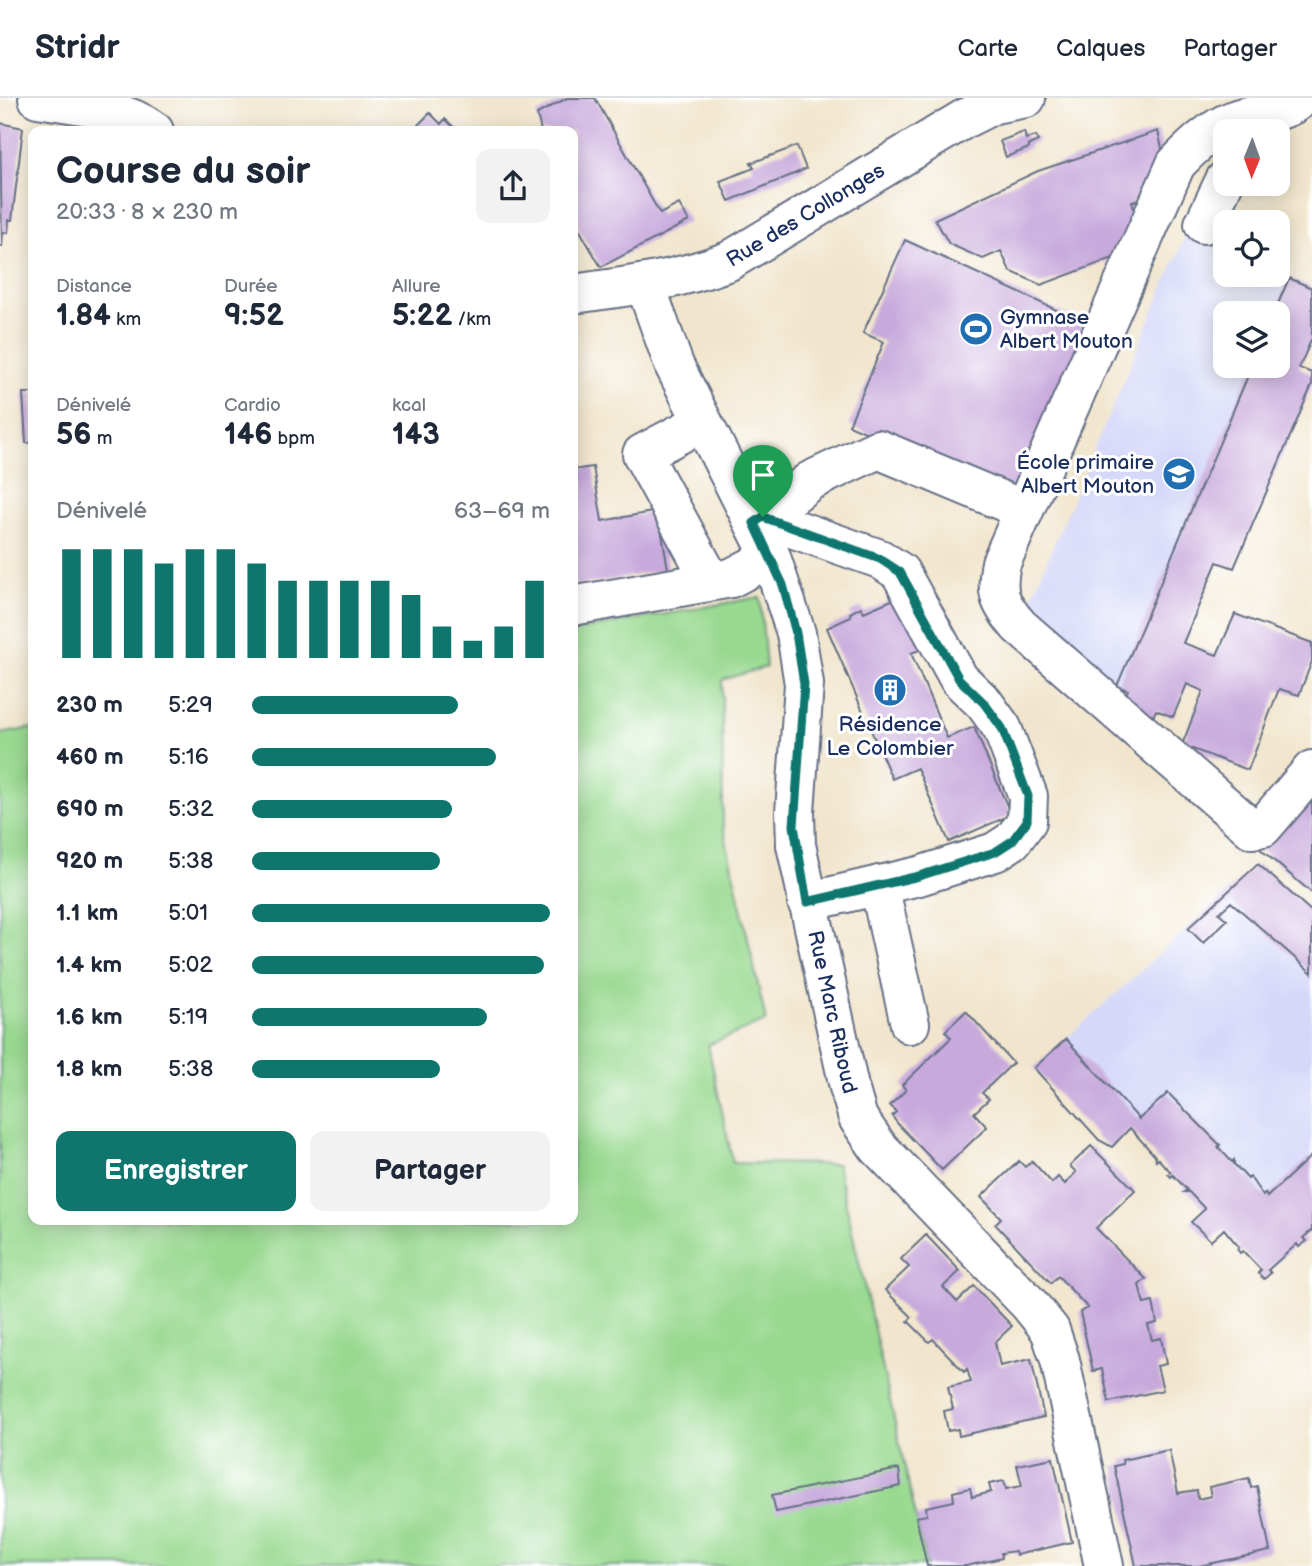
<!DOCTYPE html>
<html lang="fr">
<head>
<meta charset="utf-8">
<style>
  :root { --surface:#fff; --page:#f2f2f3; --text:#1f2937; --muted:#747a83; --line:#e0e1e3; --accent:#0f766e }
  body { margin:0; font-family:"Balsamiq Sans",sans-serif; background:var(--page); color:var(--text); height:100vh; display:flex; flex-direction:column; font-size:26px; white-space:nowrap }
  * { box-sizing:border-box; margin:0 }
  p { font-size:23px; color:var(--muted) }
  .icon { flex:none; width:38px; height:38px; fill:none; stroke:currentColor; stroke-width:2; stroke-linecap:round; stroke-linejoin:round }
  .map { position:relative; flex:1; overflow:hidden }
  .details { position:absolute; left:28px; top:28px; width:550px; height:1099px; display:flex; flex-direction:column; background:var(--surface); border-radius:14px; box-shadow:0 4px 18px #0003 }
  .details>* { flex:none }
  .needle { width:46px; rotate:181deg }
  .tools { position:absolute; left:1213px; top:21px; display:grid; gap:14px }
  .tools a { display:grid; place-items:center; width:77px; height:77px; border-radius:14px; background:var(--surface); box-shadow:0 4px 18px #0003; font-size:35px }
  .pin { position:absolute; display:grid; place-items:center; width:60px; height:60px; color:#fff; margin:-72px -30px; border-radius:50% 50% 50% 0; rotate:-45deg; box-shadow:0 0 7px #0007 }
  .pin .icon { rotate:45deg }
  .round { display:grid; place-items:center; flex:none; width:74px; height:74px; border-radius:14px; background:var(--page) }
  .summary { display:flex; align-items:center; justify-content:space-between; height:119px; padding:0 28px }
  h1 { font-size:38px; font-weight:600; line-height:52px }
  .metrics { display:grid; grid-template-columns:repeat(3,1fr); gap:10px; height:119px; padding:7px 28px }
  .metrics div { display:grid; align-content:center }
  .metrics b { font-size:30px; font-weight:600 }
  .metrics small { font-size:19px; font-weight:400 }
  .metrics p { font-size:19px }
  .chart { height:196px; padding:14px 28px }
  .chart p { display:flex; justify-content:space-between }
  .chart svg { width:100%; height:126px; margin-top:7px; stroke:var(--accent); stroke-width:6 }
  .button { display:flex; gap:14px; margin-top:auto; padding:14px 28px }
  .button a { flex:1; height:80px; border-radius:14px; background:var(--accent); color:#fff; font-size:28px; font-weight:600; line-height:80px; text-align:center }
  .button a+a { background:var(--page); color:var(--text) }
  ul { padding:0 28px; list-style:none; font-size:23px }
  li { display:grid; grid-template-columns:112px 84px 1fr; align-items:center; height:52px }
  li i { height:18px; border-radius:9px; background:var(--accent) }
  header { display:flex; align-items:center; gap:42px; box-sizing:border-box; height:98px; padding:0 35px; background:var(--surface); border-bottom:2px solid var(--line) }
  header strong { font-size:33px }
  nav { display:flex; gap:38px; margin-inline-start:auto; font-size:24px }
  .map>svg:first-child { display:block }
  .built { fill:#d5d8f9; fill-rule:evenodd }
  .green { fill:#98d98f; stroke:#5a8476; stroke-width:2 }
  .building { fill:#c7a9dc }
  .lines { fill:none; stroke-linecap:round; stroke-linejoin:round }
  .minor-casing { stroke:#666f85; stroke-width:42 }
  .minor { stroke:#fff; stroke-width:38 }
  .route-casing { stroke:#fff; stroke-width:14 }
  .route { stroke:#0f766e; stroke-width:9 }
  .labels { text-anchor:middle; stroke-width:6; stroke-linejoin:round; paint-order:stroke }
  .street-label { font-size:21px; fill:#1b2f5e; stroke:#fff }
  .poi-label { font-size:21px; fill:#1b2f5e; stroke:#fff; text-anchor:start }
</style>
</head>
<body>
<header>
<strong>Stridr</strong>
<nav><a>Carte</a><a>Calques</a><a>Partager</a></nav>
</header>
<div class="map">
<svg width="1312" height="1468" viewBox="0 0 1312 1468">
  <rect width="100%" height="100%" fill="#fff"/>
  <filter id="ink" filterUnits="userSpaceOnUse"><feTurbulence type="fractalNoise" baseFrequency=".0143" numOctaves="2"/><feDisplacementMap in="SourceGraphic" scale="14" xChannelSelector="R" yChannelSelector="G"/><feConvolveMatrix kernelMatrix="1 2 1 2 8 2 1 2 1" color-interpolation-filters="sRGB"/></filter>
  <filter id="wash" filterUnits="userSpaceOnUse"><feTurbulence type="fractalNoise" baseFrequency=".00686" numOctaves="4" result="noise"/><feDisplacementMap in="SourceGraphic" scale="28" xChannelSelector="R" yChannelSelector="G"/><feGaussianBlur stdDeviation="1.57" result="paint"/><feColorMatrix in="noise" values="0 0 0 0 0 0 0 0 0 0 0 0 0 0 0 0 0 1.4 0 .05"/><feComposite in="paint" operator="in"/></filter>
  <g filter="url(#wash)">
    <rect width="100%" height="100%" fill="#f1e6cd"/>
    <path class="built" d="M1187 134 1225 151V177L1278 175 1312 190V240L1299 270 1312 275V287L1234 470 1217 464 1184 545 1217 557 1235 516 1312 545V563L1299 597 1279 591 1248 672 1182 647 1203 593 1187 587 1173 619 1156 612 1153 619 1128 592 1071 567 1023 519ZM1225 215H1278V268H1225Z
      M1258 766 1312 814V1132L1304 1140 1307 1143 1299 1149 1296 1147 1268 1172 1271 1175 1264 1181 1258 1175 1261 1172 1243 1153 1240 1155 1237 1151 1239 1149 1224 1132 1211 1143 1191 1124 1204 1111 1189 1094H1184L1186 1092 1173 1077 1168 1076 1170 1074 1159 1061 1156 1063 1155 1058 1131 1030 1112 1049 1099 1042 1034 970Z"/>
    <path class="green" d="M760 499 766 569 722 582 723 728 766 923 708 947 733 1065 837 1066 927 1468H0V636L33 630V1122H572V533Z"/>
    <g id="blocks">
      <path class="building" d="M567 0H595L660 116 679 106 689 123 601 169 572 119V33H541L537 16Z
        M430 15 441 26 445 21 458 33H412Z
        M0 25 23 30 12 122H9L8 135 3 134 2 149Z
        M1158 33 1165 63 1150 98 1132 104 1138 125 1124 156 1041 187 1010 173 1001 153 983 161 949 146 935 121 1038 73Z
        M1024 34 1026 41 1036 38 1038 43 1029 47V50L1006 59 1000 43Z
        M797 48 806 71 729 103 720 83 754 70 751 65Z
        M905 142 1089 227 1013 398 849 327 884 244 863 235Z
        M1289 180 1312 190V240L1299 270 1312 275V287L1234 470 1217 464 1183 545 1217 557 1235 516 1312 545V563L1299 597 1279 591 1248 672 1182 647 1203 593 1187 586 1173 619 1156 612 1153 619 1122 607 1128 592 1117 588 1252 268H1278V215H1274Z
        M23 295H33V345H26Z
        M593 369 602 423 658 413 668 471 572 489V372Z
        M903 497 925 550 911 555 947 640 974 629 1011 717 949 744 917 670 892 681 827 530 851 519 850 515 861 509 864 514Z
        M1312 686V795L1253 745Z
        M1258 766 1312 814V875L1231 804 1219 815 1227 822 1203 845 1188 830Z
        M966 913 1013 965 982 995 989 1001 974 1015 987 1029 942 1072 898 1026 892 1018 896 1014 890 1007 906 992 902 987 951 940 945 933Z
        M1066 941 1139 1021 1168 995 1220 1047 1218 1049 1232 1064 1234 1062V1066L1248 1081 1250 1079 1263 1098 1265 1095 1267 1099 1312 1057V1132L1303 1140 1307 1143 1299 1149 1297 1146 1268 1172 1271 1175 1264 1181 1258 1175 1261 1172 1243 1153 1240 1155 1237 1151 1239 1149 1224 1131 1211 1143 1191 1124 1205 1111 1189 1094H1184L1187 1092 1173 1077 1171 1079 1168 1076 1171 1074 1158 1061 1156 1063 1155 1058 1130 1030 1112 1049 1099 1042 1034 970Z
        M1091 1048 1135 1092 1096 1130 1146 1181 1139 1187 1144 1206 1153 1204 1157 1225 1148 1227 1152 1242 1161 1240 1166 1266 1157 1268 1163 1292 1109 1304 1102 1271 1093 1273 1080 1214 1088 1210 1058 1178 1051 1185 995 1126 1001 1120 981 1099 1019 1063 1025 1069 1032 1063 1052 1085 1058 1079 1065 1086 1076 1074 1070 1068Z
        M926 1137 960 1173 943 1189 957 1204 974 1188 1012 1228 995 1244 1000 1268 1031 1261 1044 1319 959 1338 958 1331 948 1333 944 1313 953 1311 948 1289 971 1284 967 1271 964 1274 933 1241 929 1244 908 1223 912 1219 885 1192 909 1169 901 1161Z
        M1169 1352 1178 1395 1197 1392 1198 1401 1211 1398 1209 1389 1249 1380 1251 1390 1257 1388 1270 1453 1199 1468H1136L1114 1368 1123 1366 1122 1362Z
        M1053 1360 1072 1444 1016 1457 1015 1453 1001 1455 1002 1460 966 1468H927L916 1419 927 1417 926 1409 954 1403 953 1394 970 1390 972 1399 991 1394 989 1386 1004 1383 1006 1391 1022 1388 1017 1367Z
        M899 1371 901 1388 776 1414 772 1397Z"/>
    </g>
  </g>
  <g filter="url(#ink)">
    <use href="#blocks" fill-opacity="0" stroke="#666f85" stroke-width="2"/>
    <g class="lines">
      <defs>
        <g id="minor">
          <path d="M38 0C76 6 123 10 154 33"/>
          <path d="M1301 0C1282 18 1257 13 1234 22 1211 31 1192 49 1176 66L1001 465C995 495 999 505 1019 528L1252 731 1263 729 1312 672"/>
          <path d="M1204 126 1225 82"/>
          <path id="s1" d="M645 186 674 267 771 459 796 535 804 586 795 714 796 747 849 989 858 1020 878 1049 1029 1206 1050 1232 1060 1262 1104 1468"/>
          <path id="s2" d="M572 196C626 189 679 182 729 163L964 21 994 6 1026 0"/>
          <path d="M702 324 642 356 711 483"/>
          <path d="M763 420 810 383 878 351 1024 412"/>
          <path d="M754 425 763 420 880 461 900 474 959 581 984 605 1002 630 1028 698 1027 723 1012 743 995 754 919 778 807 804"/>
          <path d="M572 508 731 480 771 459"/>
          <path d="M879 787 910 926"/>
        </g>
      </defs>
      <use href="#minor" class="minor-casing"/>
      <use href="#minor" class="minor"/>
    </g>
  </g>
  <g class="lines" filter="url(#ink)">
    <defs>
      <path id="route" d="M763 419 880 461 900 474 959 581 984 605 1002 630 1028 698 1027 723 1012 743 995 754 919 778 807 804 794 728 804 586 796 535 783 487 754 425Z"/>
    </defs>
    <use href="#route" class="route-casing"/>
    <use href="#route" class="route"/>
  </g>
  <defs>
    <symbol id="stadium-disc" viewBox="-11 -11 22 22"><circle r="9.5" fill="#1f6fb2" stroke="#fff"/><path d="M0-5a6.5 5 0 1 0 0 10a6.5 5 0 1 0 0-10ZM-3.5-1.8h7v3.6h-7Z" fill="#fff"/></symbol>
    <symbol id="school-disc" viewBox="-11 -11 22 22"><circle r="9.5" fill="#1f6fb2" stroke="#fff"/><path d="M0-5L7-2L0 1L-7-2ZM-4 1L0 2.5L4 1V4Q0 6-4 4Z" fill="#fff"/></symbol>
    <symbol id="building-disc" viewBox="-11 -11 22 22"><circle r="9.5" fill="#1f6fb2" stroke="#fff"/><path d="M-4-6H4V6H1V3H-1V6H-4ZM-2.5-4.3h1.7v1.8h-1.7ZM.8-4.3h1.7v1.8H.8ZM-2.5-1h1.7V.8h-1.7ZM.8-1h1.7V.8H.8Z" fill="#fff"/></symbol>
  </defs>
  <g fill-rule="evenodd">
    <use href="#stadium-disc" x="957" y="212" width="38" height="38"/>
    <use href="#school-disc" x="1160" y="357" width="38" height="38"/>
    <use href="#building-disc" x="871" y="573" width="38" height="38"/>
  </g>
  <g class="labels">
    <g class="street-label">
      <text dy="7" stroke="none"><textPath href="#s2" startOffset="250">Rue des Collonges</textPath></text>
      <text dy="7" stroke="none"><textPath href="#s1" startOffset="765">Rue Marc Riboud</textPath></text>
    </g>
    <g class="poi-label">
      <text x="1000" y="226">Gymnase<tspan x="1000" dy="24">Albert Mouton</tspan></text>
      <text x="1154" y="371" text-anchor="end">École primaire<tspan x="1154" dy="24">Albert Mouton</tspan></text>
      <text x="890" y="633" text-anchor="middle">Résidence<tspan x="890" dy="24">Le Colombier</tspan></text>
    </g>
  </g>
</svg>
<div class="tools">
<a><svg class="needle" viewBox="-14 -14 28 28"><path d="M0-13l5 13h-10z" fill="#e53935"/><path d="M0 13l5-13h-10z" fill="#747a83"/></svg></a>
<a><svg class="icon" aria-label="locate" viewBox="0 0 24 24"><circle cx="12" cy="12" r="6"/><path d="M12 2v4M12 18v4M2 12h4M18 12h4"/></svg></a>
<a><svg class="icon" aria-label="layers" viewBox="0 0 24 24"><path d="M12 4l9 5-9 5-9-5zM3 14l9 5 9-5"/></svg></a>
</div>
<div class="pin" style="left:763px;top:419px;background:#1e9e55"><svg class="icon" aria-label="arrive" viewBox="0 0 24 24"><path d="M6 21V4h12l-3 4 3 4H6"/></svg></div>
<section class="details">
<div class="summary"><div><h1>Course du soir</h1><p>20:33 · 8 × 230 m</p></div><a class="round"><svg class="icon" aria-label="share" viewBox="0 0 24 24"><path d="M12 15V3M7 8l5-5 5 5M5 13v7h14v-7"/></svg></a></div>
<div class="metrics">
<div><p>Distance</p><b>1.84<small> km</small></b></div>
<div><p>Durée</p><b>9:52</b></div>
<div><p>Allure</p><b>5:22<small> /km</small></b></div>
</div>
<div class="metrics">
<div><p>Dénivelé</p><b>56<small> m</small></b></div>
<div><p>Cardio</p><b>146<small> bpm</small></b></div>
<div><p>kcal</p><b>143</b></div>
</div>
<div class="chart"><p><span>Dénivelé</span>63–69 m</p>
<svg viewBox="0 0 160 44" preserveAspectRatio="none"><path d="M5 44V6M15 44V6M25 44V6M35 44V11M45 44V6M55 44V6M65 44V11M75 44V17M85 44V17M95 44V17M105 44V17M115 44V22M125 44V33M135 44V38M145 44V33M155 44V17"/></svg>
</div>
<ul>
<li><b>230 m</b>5:29<i style="width:69%"></i></li>
<li><b>460 m</b>5:16<i style="width:82%"></i></li>
<li><b>690 m</b>5:32<i style="width:67%"></i></li>
<li><b>920 m</b>5:38<i style="width:63%"></i></li>
<li><b>1.1 km</b>5:01<i style="width:100%"></i></li>
<li><b>1.4 km</b>5:02<i style="width:98%"></i></li>
<li><b>1.6 km</b>5:19<i style="width:79%"></i></li>
<li><b>1.8 km</b>5:38<i style="width:63%"></i></li>
</ul>
<div class="button"><a>Enregistrer</a><a>Partager</a></div>
</section>
</div>
</body>
</html>
